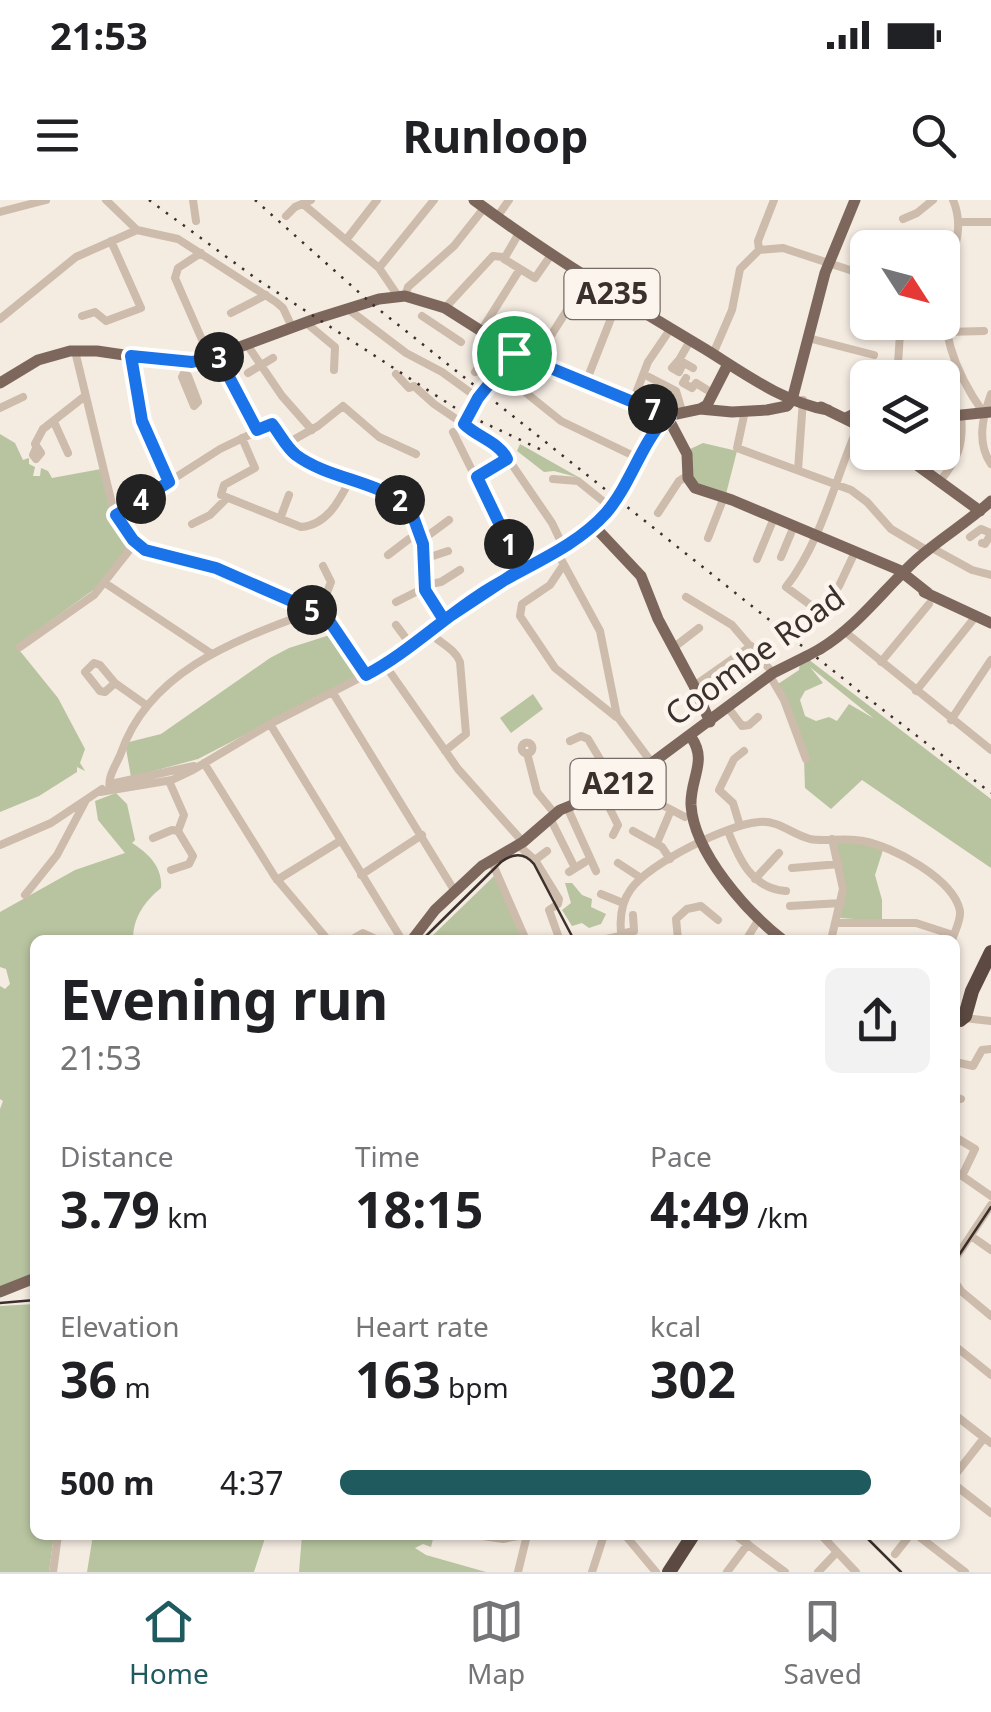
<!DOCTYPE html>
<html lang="en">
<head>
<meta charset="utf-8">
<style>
  :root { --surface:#fff; --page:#f2f2f2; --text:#202124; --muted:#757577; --line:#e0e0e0; --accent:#1f5a5e }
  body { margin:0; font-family:"Noto Sans",sans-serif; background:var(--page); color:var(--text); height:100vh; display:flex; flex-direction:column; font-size:38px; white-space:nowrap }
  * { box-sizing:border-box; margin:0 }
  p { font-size:32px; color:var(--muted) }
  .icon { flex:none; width:55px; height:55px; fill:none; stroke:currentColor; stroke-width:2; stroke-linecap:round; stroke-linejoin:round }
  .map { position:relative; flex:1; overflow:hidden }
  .sheet { position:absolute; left:30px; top:735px; width:930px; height:605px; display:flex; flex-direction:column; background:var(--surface); border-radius:15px; box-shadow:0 2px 8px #0004 }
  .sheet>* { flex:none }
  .needle { width:65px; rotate:126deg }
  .fabs { position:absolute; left:850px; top:30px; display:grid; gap:20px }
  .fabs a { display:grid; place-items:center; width:110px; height:110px; border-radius:15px; background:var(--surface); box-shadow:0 2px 8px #0004; font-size:50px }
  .pin { position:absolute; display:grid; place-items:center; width:85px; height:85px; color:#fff; margin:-42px; border:5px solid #fff; border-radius:50%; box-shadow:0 2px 10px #0007 }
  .km { position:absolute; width:50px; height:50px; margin:-25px; border-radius:50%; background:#222; color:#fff; font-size:28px; line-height:50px; text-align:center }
  .round { display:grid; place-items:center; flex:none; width:105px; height:105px; border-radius:15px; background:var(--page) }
  .summary { display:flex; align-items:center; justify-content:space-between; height:170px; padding:0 30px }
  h1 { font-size:55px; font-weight:700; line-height:75px }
  .figures { display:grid; grid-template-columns:repeat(3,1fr); gap:15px; height:170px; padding:10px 30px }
  .figures div { display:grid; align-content:center }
  .figures b { font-size:50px; font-weight:700 }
  .figures small { font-size:28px; font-weight:400 }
  .figures p { font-size:28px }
  ul { padding:0 30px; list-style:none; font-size:32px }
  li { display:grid; grid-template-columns:160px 120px 1fr; align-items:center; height:75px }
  li i { height:25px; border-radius:12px; background:var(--accent) }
  .status { display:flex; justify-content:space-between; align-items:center; height:70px; padding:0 50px; background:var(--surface); direction:ltr }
  .status svg { height:28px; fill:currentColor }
  header { display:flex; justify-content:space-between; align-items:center; height:130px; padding:0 30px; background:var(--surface); font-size:45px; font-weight:700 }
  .tab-bar { display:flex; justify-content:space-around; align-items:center; height:140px; border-top:2px solid var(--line); background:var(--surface); font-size:28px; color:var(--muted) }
  .tab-bar a { display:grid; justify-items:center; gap:5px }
  .tab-bar .active { color:var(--accent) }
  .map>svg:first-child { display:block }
  .green { fill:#b8c4a0; fill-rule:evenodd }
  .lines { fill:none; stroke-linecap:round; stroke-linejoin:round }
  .minor { stroke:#cdbbac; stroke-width:8 }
  .major { stroke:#7d675c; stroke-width:11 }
  .highway { stroke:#5c4a42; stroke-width:14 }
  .tram { stroke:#3b302b; stroke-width:2.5 }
  .rail { stroke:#3b302b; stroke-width:2.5; stroke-dasharray:2.5 8; stroke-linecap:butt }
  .major-bridge { stroke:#7d675c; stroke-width:11 }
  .route-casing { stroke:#fff; stroke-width:20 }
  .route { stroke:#1a73e8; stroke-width:12 }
  .labels { text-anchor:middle; stroke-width:9; stroke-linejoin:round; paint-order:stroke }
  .shield { fill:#fbf5ee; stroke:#756b66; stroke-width:2.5 }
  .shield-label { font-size:30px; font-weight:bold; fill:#3b302b }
  .street-label { font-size:32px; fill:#3b302b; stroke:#fbf5ee }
</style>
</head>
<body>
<div class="status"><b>21:53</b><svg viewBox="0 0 49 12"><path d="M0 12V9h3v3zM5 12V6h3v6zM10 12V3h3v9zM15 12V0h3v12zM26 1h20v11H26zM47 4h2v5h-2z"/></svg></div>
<header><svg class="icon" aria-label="menu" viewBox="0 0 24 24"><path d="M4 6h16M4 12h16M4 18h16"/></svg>Runloop<svg class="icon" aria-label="search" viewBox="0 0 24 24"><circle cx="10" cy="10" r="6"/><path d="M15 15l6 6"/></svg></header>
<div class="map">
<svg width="991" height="1372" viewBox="0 0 991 1372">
  <rect width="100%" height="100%" fill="#f4ebe1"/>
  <path class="green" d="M0 234 15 243 23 260 29 258V264L35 267 33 276H40L41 268 48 271 52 278 101 269 114 318 132 344 103 383 16 446 58 498 85 549 80 563 85 571 77 567V572L39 596 0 612Z
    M703 243 737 251 726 294 694 283 688 250Z
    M520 244 580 278 554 271 544 272 517 251Z
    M333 434 361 475 198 559 131 577 125 543 161 534 270 458 289 448Z
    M808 459 991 599V668L862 580 831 609 805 588 804 559 778 484 799 470 800 462ZM810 467 872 517 873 518 849 504 837 521 829 517 816 521 805 516 800 500 805 491 823 483Z
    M533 494 543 509 511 533 500 518Z
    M116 593 127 604 135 640 132 643C148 653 163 667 161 688 144 702 133 718 133 740H35V1076L0 1089V909L3 901 0 899V786L5 789 10 784 6 769 0 767V712L75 670 125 653 98 620 95 601Z
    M834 641 857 642 883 650 875 675 882 700V721L840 718C846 685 844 672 834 641Z
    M495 675 524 740H428Z
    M565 683H572L582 695 592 699 591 707 606 714 601 724 589 728 582 723 572 726 562 710 571 703Z
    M35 1104V1335H54L49 1372H0V1106Z
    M93 1335H266L254 1372H87Z
    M302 1335H434L431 1347 423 1344 415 1348 426 1355 486 1372H299Z"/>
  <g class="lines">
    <path class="minor" d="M106 0 137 30 178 39 276 102 283 108 292 127
      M193 0 196 21
      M953 0C965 28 953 50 948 78 938 128 954 171 983 212
      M303 4 379 68 398 96
      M0 12 46 0
      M286 16 295 7 311 0
      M497 17 509 0
      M903 19 917 13 933 0
      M959 22H991
      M519 33 504 59 535 78 551 55
      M346 40 377 0
      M759 50 758 41 774 0
      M201 53 178 68 175 78 210 158
      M379 68 434 0
      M405 96 408 87 454 46 484 8
      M445 108 493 56 503 57
      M348 109 406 153 442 172 478 198
      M231 113 266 95
      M82 116 95 112 106 121 141 108 111 41
      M422 116 461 142
      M0 119 76 57 137 30
      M305 122 335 147 334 170
      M481 131 520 69
      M946 132 984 131
      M808 138 874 155
      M690 141 679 160 693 168
      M248 146 282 196 312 230
      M75 151 112 304 133 340 145 349 216 368 326 416 365 475
      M713 154 732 110 740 69 759 50 783 48 868 76
      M218 156 257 231
      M679 160 672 168 679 172 681 168
      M165 161 163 154 134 151 131 157 142 221 169 282
      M534 162 587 79
      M475 172 497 142
      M500 172 561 221 638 258
      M184 173 188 176 198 202 194 206 182 177Z
      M248 173 273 158
      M396 174 409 188 414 186 434 204 502 250 552 323 563 346
      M649 177 676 191 682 211
      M686 178 683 183 692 188 696 183 712 193
      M897 178 900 134 903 130
      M899 178H916
      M586 182 619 98
      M854 182 868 185
      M991 194C983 216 976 242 991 264
      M633 201 648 162 667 134
      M0 208 23 197
      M745 211 737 248 851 290 867 302 891 329 928 351
      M54 222 68 253
      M464 223 478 198 515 153
      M453 232 521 369
      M242 238 255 268 224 285 221 295 301 327C328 325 340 299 351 278
      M286 244 318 226 343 206 379 237 416 254
      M36 248 33 255 36 259 41 253 35 244 43 229 85 196
      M798 270 803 200
      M477 277 507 259
      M553 279 578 281 609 306
      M939 282C958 260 964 244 961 214
      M658 313 679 281 687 276
      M117 315 220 249 272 224C279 233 285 246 295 254 328 279 376 277 408 305 430 325 419 361 424 387 427 399 437 410 444 420
      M280 319 289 295
      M192 324 210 315 226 299
      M970 337 981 329 991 333
      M708 338 724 297
      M422 340 449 320
      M982 343 985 344 991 334
      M932 348 972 370 991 375
      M556 350 600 431 617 516 652 563
      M855 352 839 386 820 412 786 387C823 339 835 278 859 224
      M388 355 409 339 420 335
      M781 357 794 326
      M424 359 448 351
      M757 359 774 318
      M562 367 550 385 522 404 520 416 555 468 616 517
      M105 383 212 454
      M424 385 441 382 460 370
      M686 397 732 425 773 473
      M396 402 424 388
      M319 413 331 382 323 366
      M396 425 411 445
      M429 431C438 443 455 448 460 462L466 534 445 551
      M844 431 991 550
      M20 447 94 395 135 343
      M673 448 699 428
      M881 462 929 404
      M385 465 458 569 523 642
      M770 476 784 500 806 559
      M115 483 100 465 94 463 85 472 100 491 105 492 115 483 146 505
      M694 486 751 446
      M916 491 976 416
      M333 493 454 690
      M729 509 742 526 749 525 758 517
      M951 520 991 460
      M270 524 402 740
      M570 541 581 536 588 539 616 586
      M521.5 548a5.5 5.5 0 1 1 11 0a5.5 5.5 0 1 1-11 0Z
      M527 553 537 592 555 614
      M204 563 275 677 328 740
      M169 581 184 615 178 631 193 656 189 664 171 670
      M115 583 194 566
      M110 590C107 576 116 566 121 553 148 474 230 442 303 415L308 408
      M100 592 172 580 191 571 270 524 385 465 476 397 593 325
      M602 593 618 625 613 635
      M647 597 685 617
      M567 607 596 671
      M550 618 575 668
      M740 626 733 603 719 590 734 559 744 551
      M633 631 662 647 670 659
      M728 631C739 659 752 689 786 691
      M153 638 172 630 178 631
      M657 643 671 610
      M0 645 51 623 102 589
      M518 645 535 660 559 699 558 704 549 710 559 738
      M491 660 526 740
      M535 660 547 651
      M618 663 641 678
      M792 668 839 664
      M569 672 585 662
      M361 675 422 635
      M755 679 779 653
      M277 680 340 641
      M601 694 623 703
      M25 695 57 655 85 602
      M790 706 841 703
      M836 723H916L953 735
      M621 734 634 731 633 715
      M677 739 697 740
      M678 739 676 719 687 709 701 706 718 720
      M351 740 363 733 378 740
      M601 740 621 736
      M622 740C619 722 620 704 631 689 650 663 728 624 759 622 779 620 791 634 810 639 827 642 845 637 863 641 892 646 954 679 960 711 961 720 955 731 952 740
      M746 740 759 719
      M831 740 843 689 832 639
      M964 818 991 821
      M955 862 973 866 982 850 991 849
      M955 897 961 899
      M955 937 975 949 963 974
      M955 971 991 996
      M971 1036 991 1050
      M955 1059 991 1005
      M955 1082 961 1091 991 1116
      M955 1146 991 1175
      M955 1215 991 1243
      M955 1275 984 1238
      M955 1285 991 1313
      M476 1335 503 1339 524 1335
      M625 1335 656 1372
      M735 1335 785 1372
      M821 1335 856 1372
      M917 1335 965 1372
      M895 1354 910 1335
      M53 1372 58 1335
      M518 1372 527 1335
      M592 1372 604 1335
      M727 1372 748 1344
      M818 1372 837 1352"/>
    <path class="major" d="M474 0C548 55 626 102 705 149 744 173 782 202 828 210
      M0 183 38 160 70 151H97L165 161 210 158 315 119 379 99 405 96 445 108 524 158 667 216 700 209 732 212 767 210 787 206 792 200
      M792 200 825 73 855 0
      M821 207 868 230
      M700 209 707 205 728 164
      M667 216C637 249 626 294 593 325L641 376 658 419 694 486 710 522
      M667 216 687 254 688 278 695 288 732 300 899 370 928 393
      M942 217 991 212
      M846 218 854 214 868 215
      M899 252 980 311
      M924 392 991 423
      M820 449C858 426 885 388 917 359 941 338 968 322 991 301
      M691 537C708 561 690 578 691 605 694 653 747 712 783 740
      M412 740 435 710 482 666 523 642 560 610 602 593 652 563 773 473 807 456
      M0 1092 35 1078"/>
    <path class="highway" d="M955 818 960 820 965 816 972 791 991 752
      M669 1372 693 1335"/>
    <path class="tram" d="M422 740 501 662C513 653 524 652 534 664L574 740
      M955 1061 991 1007
      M0 1103 35 1100
      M864 1335 901 1372"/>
    <path class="rail" d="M149 0 258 80 463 213 544 251
      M255 0 372 104 865 496 991 593"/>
    <path class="major-bridge" d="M807 456 820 449"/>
  </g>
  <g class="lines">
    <defs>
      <path id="route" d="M514 153 478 198 464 224C477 237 499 242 507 259L477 277 521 369 444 420 425 390 423 344 410 308C377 280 330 280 296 255 286 247 280 234 272 224L257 230 218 156 192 162 131 156 142 221 169 282 116 315 133 340 145 350 216 368 326 416 366 475C406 454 440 421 478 396 519 368 572 351 606 313 631 284 640 245 667 216L514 153"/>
    </defs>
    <use href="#route" class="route-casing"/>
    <use href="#route" class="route"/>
  </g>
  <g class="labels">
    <g class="shield">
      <rect x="564.5" y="69" width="95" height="50" rx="8"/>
      <rect x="570.5" y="559" width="95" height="50" rx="8"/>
    </g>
    <g class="shield-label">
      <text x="612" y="104">A235</text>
      <text x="618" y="594">A212</text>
    </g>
    <g class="street-label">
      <text transform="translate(755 456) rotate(-36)" y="11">Coombe Road</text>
    </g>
  </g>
</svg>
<div class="fabs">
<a><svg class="needle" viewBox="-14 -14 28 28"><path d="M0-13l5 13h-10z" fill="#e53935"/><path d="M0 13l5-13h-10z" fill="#757577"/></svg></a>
<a><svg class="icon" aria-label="layers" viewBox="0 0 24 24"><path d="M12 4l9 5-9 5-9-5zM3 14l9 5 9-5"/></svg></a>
</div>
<div class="pin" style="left:514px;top:153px;background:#1e9e55"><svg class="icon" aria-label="arrive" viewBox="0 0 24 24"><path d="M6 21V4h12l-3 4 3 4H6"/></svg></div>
<b class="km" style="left:509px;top:344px">1</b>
<b class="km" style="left:400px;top:300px">2</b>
<b class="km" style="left:219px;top:157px">3</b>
<b class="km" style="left:141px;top:299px">4</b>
<b class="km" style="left:312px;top:410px">5</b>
<b class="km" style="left:653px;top:209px">7</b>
<section class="sheet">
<div class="summary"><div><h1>Evening run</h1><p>21:53</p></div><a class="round"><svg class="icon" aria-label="share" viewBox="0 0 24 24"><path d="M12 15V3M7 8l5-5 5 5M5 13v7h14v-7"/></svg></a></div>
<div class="figures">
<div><p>Distance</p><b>3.79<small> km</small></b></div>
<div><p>Time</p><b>18:15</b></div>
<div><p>Pace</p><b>4:49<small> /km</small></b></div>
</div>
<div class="figures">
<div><p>Elevation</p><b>36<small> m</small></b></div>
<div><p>Heart rate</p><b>163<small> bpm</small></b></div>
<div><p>kcal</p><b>302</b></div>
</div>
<ul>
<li><b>500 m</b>4:37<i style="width:90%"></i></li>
</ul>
</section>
</div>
<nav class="tab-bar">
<a class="active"><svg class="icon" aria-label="home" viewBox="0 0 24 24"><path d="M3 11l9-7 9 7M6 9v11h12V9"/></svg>Home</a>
<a><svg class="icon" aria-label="map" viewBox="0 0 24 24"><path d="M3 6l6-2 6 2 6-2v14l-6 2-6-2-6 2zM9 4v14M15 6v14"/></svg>Map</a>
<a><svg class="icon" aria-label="saved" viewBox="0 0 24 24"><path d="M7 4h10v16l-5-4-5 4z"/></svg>Saved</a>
</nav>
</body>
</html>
